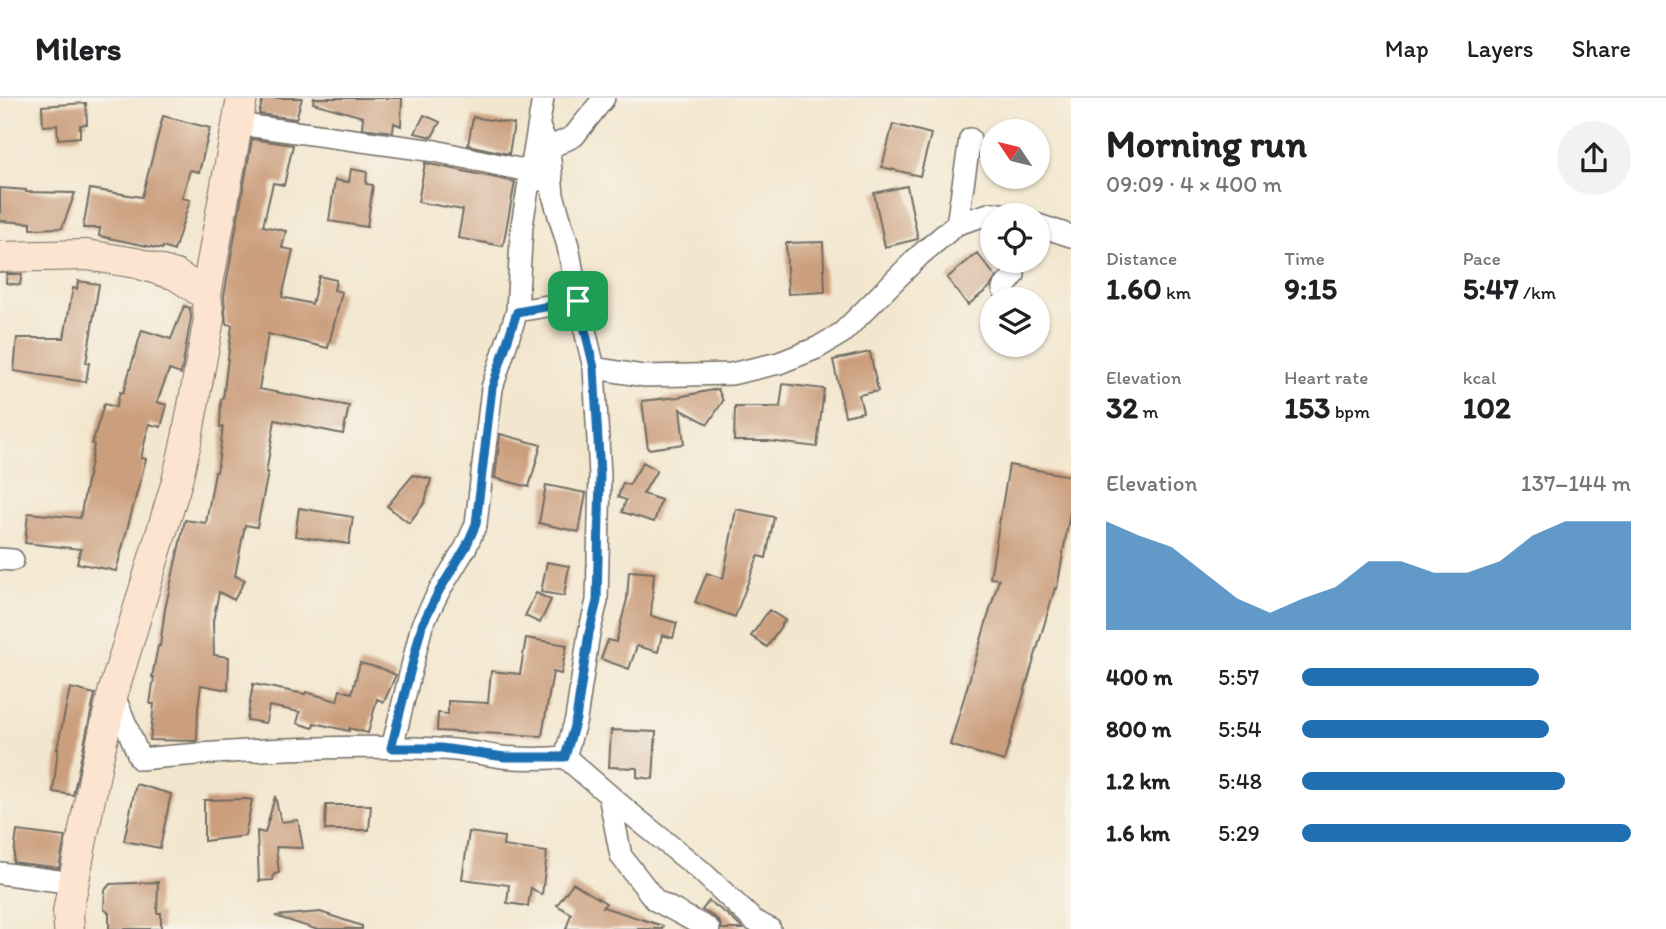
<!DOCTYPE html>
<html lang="en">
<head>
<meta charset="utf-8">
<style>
  :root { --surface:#fff; --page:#f2f2f2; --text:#202124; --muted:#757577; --line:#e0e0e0; --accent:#1f6fb2 }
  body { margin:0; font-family:Itim,sans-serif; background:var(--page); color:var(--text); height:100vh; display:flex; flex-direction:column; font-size:26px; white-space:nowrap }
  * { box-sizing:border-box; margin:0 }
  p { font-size:23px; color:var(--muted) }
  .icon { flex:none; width:38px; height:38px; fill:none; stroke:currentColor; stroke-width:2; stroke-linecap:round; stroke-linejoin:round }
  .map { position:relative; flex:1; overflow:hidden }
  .details { display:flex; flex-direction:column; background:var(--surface); width:595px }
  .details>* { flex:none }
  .needle { width:46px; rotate:305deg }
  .buttons { position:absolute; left:980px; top:21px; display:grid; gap:14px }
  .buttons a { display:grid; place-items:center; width:70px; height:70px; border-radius:50%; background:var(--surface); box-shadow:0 2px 5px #0004; font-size:35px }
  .pin { position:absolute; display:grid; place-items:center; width:60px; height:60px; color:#fff; margin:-30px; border-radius:14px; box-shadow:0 4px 10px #0006 }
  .round { display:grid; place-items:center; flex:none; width:74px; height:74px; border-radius:37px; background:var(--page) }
  .summary { display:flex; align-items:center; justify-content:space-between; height:119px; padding:0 35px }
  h1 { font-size:38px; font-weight:800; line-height:52px }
  .figures { display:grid; grid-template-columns:repeat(3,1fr); gap:10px; height:119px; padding:7px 35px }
  .figures div { display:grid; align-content:center }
  .figures b { font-size:30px; font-weight:800 }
  .figures small { font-size:19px; font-weight:400 }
  .figures p { font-size:19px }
  .chart { height:196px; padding:14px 35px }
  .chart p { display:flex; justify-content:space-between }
  .chart svg { width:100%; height:126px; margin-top:7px; fill:var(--accent); opacity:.7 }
  ul { padding:0 35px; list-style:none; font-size:23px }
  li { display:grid; grid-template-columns:112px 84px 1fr; align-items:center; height:52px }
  li i { height:18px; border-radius:9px; background:var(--accent) }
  header { display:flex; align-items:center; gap:42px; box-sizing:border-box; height:98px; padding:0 35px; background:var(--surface); border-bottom:2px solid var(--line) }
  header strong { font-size:33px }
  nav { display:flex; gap:38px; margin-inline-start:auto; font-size:24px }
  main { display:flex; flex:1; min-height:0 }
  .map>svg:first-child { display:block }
  .building { fill:#cb9e7d }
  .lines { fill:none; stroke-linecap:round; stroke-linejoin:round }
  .street-casing { stroke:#716c64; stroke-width:24 }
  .secondary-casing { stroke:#716c64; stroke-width:32 }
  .street { stroke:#fff; stroke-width:21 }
  .secondary { stroke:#fde4d0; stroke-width:30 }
  .route-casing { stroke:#fff; stroke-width:14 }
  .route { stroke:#1f6fb2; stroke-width:9 }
</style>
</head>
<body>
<header>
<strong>Milers</strong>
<nav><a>Map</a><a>Layers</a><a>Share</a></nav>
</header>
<main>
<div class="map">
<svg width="1071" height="831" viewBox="0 0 1071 831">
  <rect width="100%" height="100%" fill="#f7f3e8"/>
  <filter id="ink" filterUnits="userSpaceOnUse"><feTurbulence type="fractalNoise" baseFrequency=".0143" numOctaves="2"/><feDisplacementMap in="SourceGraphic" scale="14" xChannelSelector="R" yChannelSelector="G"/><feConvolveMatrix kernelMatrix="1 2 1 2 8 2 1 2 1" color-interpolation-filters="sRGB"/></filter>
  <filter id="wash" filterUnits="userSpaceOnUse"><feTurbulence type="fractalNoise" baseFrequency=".00686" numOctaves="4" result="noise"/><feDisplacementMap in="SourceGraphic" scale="28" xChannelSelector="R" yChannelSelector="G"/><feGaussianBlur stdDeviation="1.57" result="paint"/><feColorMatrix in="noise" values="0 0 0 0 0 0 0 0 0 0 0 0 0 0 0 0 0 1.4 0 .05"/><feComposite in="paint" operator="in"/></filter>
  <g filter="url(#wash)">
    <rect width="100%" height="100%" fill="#f3e6ce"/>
    <g id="blocks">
      <path class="building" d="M263 0H302L296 21 259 16Z
        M314 0H402L401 28 394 25 393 34 362 30 363 19 313 5Z
        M86 5 87 26 80 27V39L58 41 57 27 43 28 42 8Z
        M424 17 440 24 432 39 415 35Z
        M163 18 210 30 199 74 190 72 182 100 190 102 174 153 163 149 162 151 99 138 100 130H83L90 91 142 99Z
        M473 19 514 26 509 56 468 47Z
        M893 26 931 36 920 78 882 69Z
        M252 41 293 47 284 87 273 85 263 128 286 133 282 150 293 152 282 199 312 206 319 178 336 182 334 192 342 194 328 250 268 236 259 291 349 308 343 336 275 322 266 375H268L257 429 245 427 235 478 245 482 234 502 219 494 213 523 214 557 229 559 228 592 201 587 198 610 197 643 150 642 154 606H150L154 579H152L158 548H160L165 511 185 422 206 425 215 374H217L223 329H220L221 301H223L232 227 226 226 224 198Z
        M425 65 515 84 503 148 458 140 463 112 418 104Z
        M351 71 367 74 366 86 373 87 367 129 329 123 335 82 349 84Z
        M907 88 918 141 885 149 874 95Z
        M0 90 26 92V94L75 95 62 130 31 131V125L0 123Z
        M823 144 825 194 788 196 786 145Z
        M977 155 996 179 990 189 968 207 947 180Z
        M7 176H22L20 187 6 185Z
        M78 183 99 186 86 265H89L86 284 14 273 17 240H64L73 190 77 191Z
        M184 208 190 210 191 220 181 276 169 272 157 304 167 307 161 329 149 326 141 360 146 361 116 473 77 465 81 451 25 445 28 415 80 420 94 347 92 346 104 306 116 309 120 294 123 295 142 232 171 241Z
        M870 254 878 293 859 297 863 314 845 318 833 262Z
        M783 286 824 291 817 349 768 343H734L735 309H780Z
        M718 291 723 303 708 326 680 311 684 346 648 351 642 303 678 299Z
        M500 336 541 347 529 389 495 380Z
        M643 364 657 372 643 396 661 402 654 424 622 414 626 402 618 399 623 385 629 387Z
        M1009 367 1071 378V408L1057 491 1055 490 1004 663 950 647 999 481 990 480Z
        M413 377 431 381 425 404 409 425 387 408Z
        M546 387 586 395 579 434 539 425Z
        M299 410 353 419 349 446 295 438Z
        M736 411 774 419 766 460 758 458 735 519 695 504 707 475 723 481Z
        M547 464 569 468 564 498 541 494Z
        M629 473 654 475 651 518 677 525 673 540 662 537 658 554 637 548 629 571 601 561 608 542 616 544 627 501Z
        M536 495 551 502 540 525 525 518Z
        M769 512 785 522 767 549 751 538Z
        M526 540 567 547 561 576 553 574 542 638 437 633 438 615 448 616V603L488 605 491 573 520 576Z
        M360 565 383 571 396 577 384 604 377 601 368 635 349 630V633L314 625 313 630 297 625 300 614 269 608 266 625 247 622 253 586 305 596 306 594 337 603 340 592 352 595Z
        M70 590 95 596 73 697 53 694 58 651H57Z
        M611 632 656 634 653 681 637 679V670L609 669Z
        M136 686 171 696 160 750 124 743Z
        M275 698 281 724 298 722 303 750 276 749 279 775 274 776 273 782 259 783 257 733 265 735Z
        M247 701 252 702 245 738 204 743V702Z
        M326 707H371L369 732H325Z
        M17 733 65 739 59 770 13 764Z
        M469 734 504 739 503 748 547 754 542 797 531 790 528 808 507 805 509 787 462 781Z
        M158 784 157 815H161V831H109V815L104 811 105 792 110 786Z
        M573 785 606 805 603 809 663 828 662 831H566L571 816 557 807Z
        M709 803 728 817 743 831H722L720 825 716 820 702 812Z
        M320 814 362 828V831H315L275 818Z"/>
    </g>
  </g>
  <g filter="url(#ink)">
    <use href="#blocks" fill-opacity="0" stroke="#716c64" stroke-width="2"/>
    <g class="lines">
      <defs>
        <path id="street" d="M237 26 435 53 532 74 540 82
          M540 31 549 50 553 97 568 148 578 203 594 270 644 278 731 276 779 265 817 250 842 235 920 157 957 126
          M970 41 957 126 992 115 1006 117
          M549 50 574 38 604 0
          M1038 127 1071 138
          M1003 191 1014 177V163
          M517 213 578 203
          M594 270 600 378 597 503 589 535 576 621 565 659 631 716 700 772 753 822 770 831
          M0 461 13 462
          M113 595 140 661C239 652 339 646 438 651 459 651 481 656 502 659 522 661 544 661 565 659
          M392 650 422 527 439 493 466 449 476 426 492 290 517 213 522 127 543 0
          M609 697 621 758 655 802 709 831
          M0 775 73 785"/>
        <path id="secondary" d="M0 159 87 157 136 165 176 177 206 197
          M69 831 68 813 97 665 113 595 177 383 187 340 209 221 206 197 242 0"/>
      </defs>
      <use href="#street" class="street-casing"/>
      <use href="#secondary" class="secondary-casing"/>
      <use href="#street" class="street"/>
      <use href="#secondary" class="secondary"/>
    </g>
  </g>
  <g class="lines" filter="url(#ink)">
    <defs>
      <path id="route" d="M578 203 594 270 600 378 597 503 589 535 576 621 565 659H505L441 650H391L422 527 439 493 466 449 476 426 492 290 517 214Z"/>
    </defs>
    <use href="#route" class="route-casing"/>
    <use href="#route" class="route"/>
  </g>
</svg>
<div class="buttons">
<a><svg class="needle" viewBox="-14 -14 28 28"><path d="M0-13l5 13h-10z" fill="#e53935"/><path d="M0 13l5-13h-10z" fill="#757577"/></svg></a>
<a><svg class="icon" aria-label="locate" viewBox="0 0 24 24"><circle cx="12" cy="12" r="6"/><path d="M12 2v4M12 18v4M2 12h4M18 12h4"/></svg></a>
<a><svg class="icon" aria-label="layers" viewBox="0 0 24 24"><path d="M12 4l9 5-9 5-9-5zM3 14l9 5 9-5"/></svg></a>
</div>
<div class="pin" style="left:578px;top:203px;background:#1e9e55"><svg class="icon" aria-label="arrive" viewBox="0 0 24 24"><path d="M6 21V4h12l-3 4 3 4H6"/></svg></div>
</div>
<section class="details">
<div class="summary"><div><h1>Morning run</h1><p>09:09 · 4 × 400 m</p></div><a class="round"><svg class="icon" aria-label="share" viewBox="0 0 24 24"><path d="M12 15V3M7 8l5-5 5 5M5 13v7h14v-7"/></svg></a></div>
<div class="figures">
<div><p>Distance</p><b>1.60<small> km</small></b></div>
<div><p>Time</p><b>9:15</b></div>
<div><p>Pace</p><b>5:47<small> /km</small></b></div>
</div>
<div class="figures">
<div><p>Elevation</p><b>32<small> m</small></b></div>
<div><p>Heart rate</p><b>153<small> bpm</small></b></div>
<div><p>kcal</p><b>102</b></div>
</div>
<div class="chart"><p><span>Elevation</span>137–144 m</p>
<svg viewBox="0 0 160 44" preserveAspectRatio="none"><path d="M0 44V6L10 11L20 15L30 24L40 33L50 38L60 33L70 29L80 20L90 20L100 24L110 24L120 20L130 11L140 6L150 6L160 6V44z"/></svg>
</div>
<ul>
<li><b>400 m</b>5:57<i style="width:72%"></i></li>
<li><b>800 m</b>5:54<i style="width:75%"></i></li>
<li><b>1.2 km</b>5:48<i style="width:80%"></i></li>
<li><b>1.6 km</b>5:29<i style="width:100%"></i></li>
</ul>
</section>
</main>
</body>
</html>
